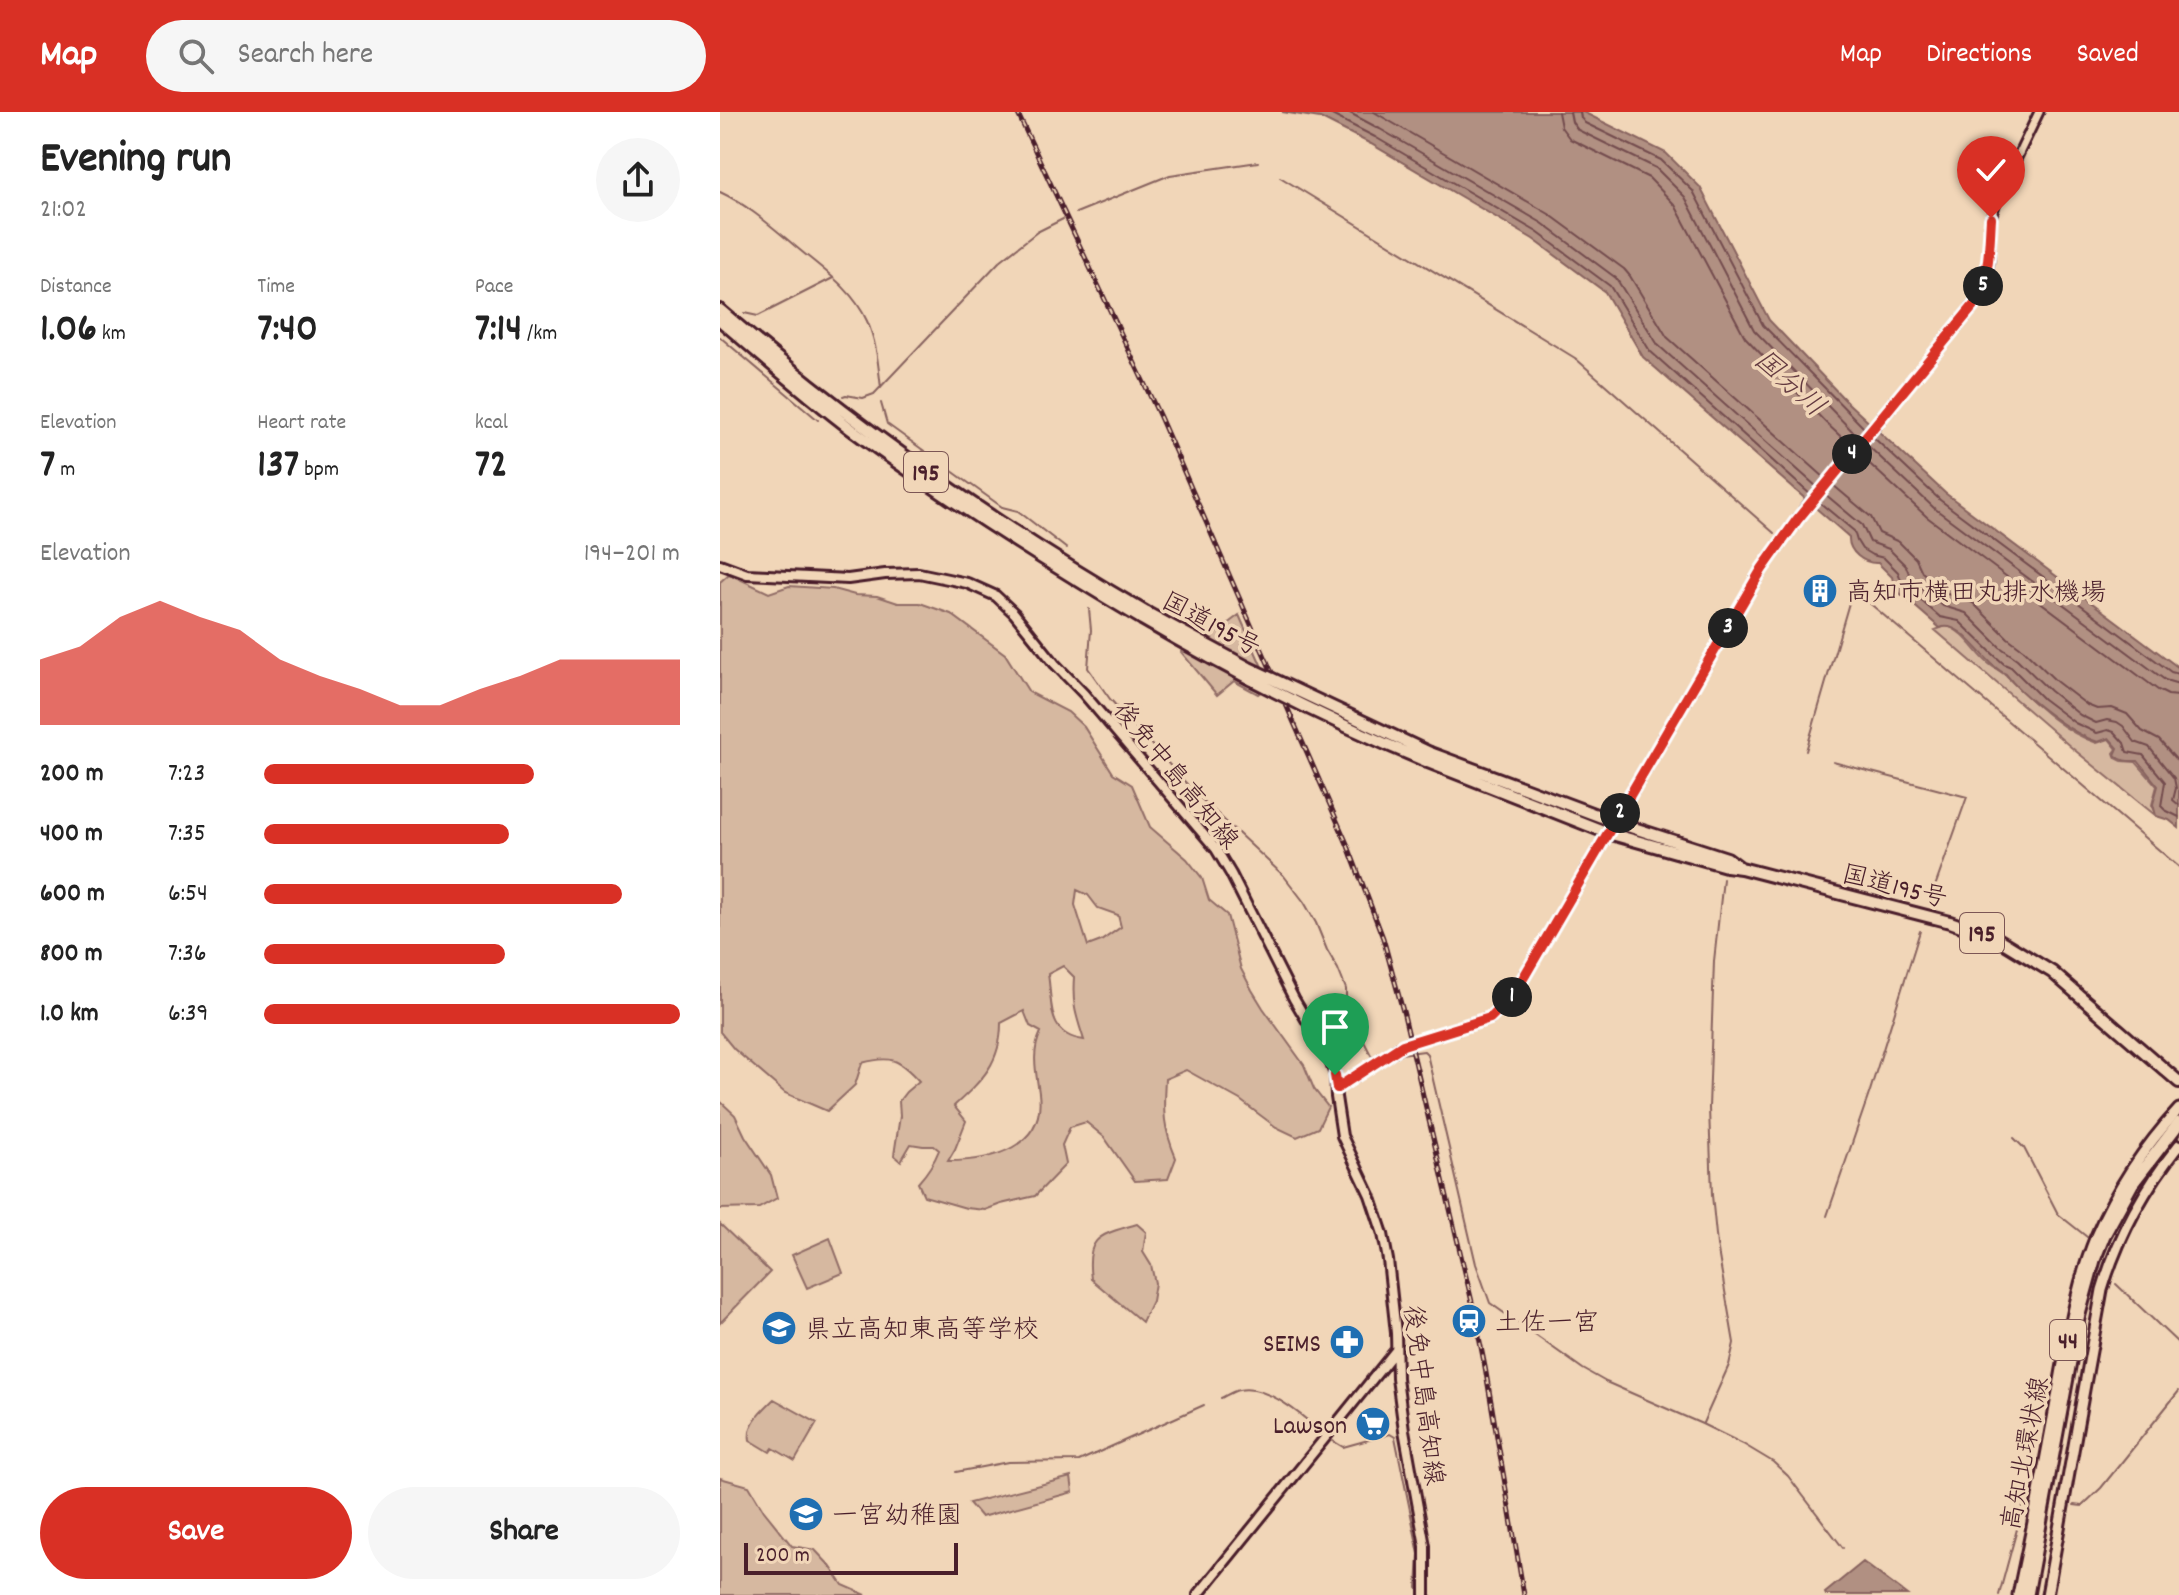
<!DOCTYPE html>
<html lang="en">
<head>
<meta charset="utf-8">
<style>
  :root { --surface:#fff; --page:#f6f6f6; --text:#222; --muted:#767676; --accent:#d93025 }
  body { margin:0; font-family:Dekko,"Klee One",sans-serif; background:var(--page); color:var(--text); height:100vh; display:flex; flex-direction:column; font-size:30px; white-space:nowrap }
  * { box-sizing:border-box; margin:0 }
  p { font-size:26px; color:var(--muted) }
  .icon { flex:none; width:44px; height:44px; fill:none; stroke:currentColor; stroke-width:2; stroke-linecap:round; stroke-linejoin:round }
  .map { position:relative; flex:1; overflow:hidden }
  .side { display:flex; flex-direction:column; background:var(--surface); width:720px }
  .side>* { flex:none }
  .scale { position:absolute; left:24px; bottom:20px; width:214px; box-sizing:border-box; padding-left:8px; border:4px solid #4a1f2b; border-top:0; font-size:22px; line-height:28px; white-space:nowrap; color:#4a1f2b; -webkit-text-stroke:6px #f1d6b8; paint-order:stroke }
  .pin { position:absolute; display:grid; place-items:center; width:68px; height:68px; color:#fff; margin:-82px -34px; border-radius:50% 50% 50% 0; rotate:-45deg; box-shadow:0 0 8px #0007 }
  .pin .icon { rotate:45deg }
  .km { position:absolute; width:40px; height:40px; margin:-20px; border-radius:50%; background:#222; color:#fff; font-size:22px; line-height:40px; text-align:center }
  .round { display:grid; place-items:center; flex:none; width:84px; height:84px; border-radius:42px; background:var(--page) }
  .summary { display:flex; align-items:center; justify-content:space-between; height:136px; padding:0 40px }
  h1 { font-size:44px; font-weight:700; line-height:60px }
  .stats { display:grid; grid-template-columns:repeat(3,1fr); gap:12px; height:136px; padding:8px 40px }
  .stats div { display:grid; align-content:center }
  .stats b { font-size:40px; font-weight:700 }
  .stats small { font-size:22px; font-weight:400 }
  .stats p { font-size:22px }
  .chart { height:224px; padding:16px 40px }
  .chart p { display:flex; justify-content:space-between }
  .chart svg { width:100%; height:144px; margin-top:8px; fill:var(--accent); opacity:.7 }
  .button { display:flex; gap:16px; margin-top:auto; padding:16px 40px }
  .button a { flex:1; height:92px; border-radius:48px; background:var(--accent); color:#fff; font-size:32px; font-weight:700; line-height:92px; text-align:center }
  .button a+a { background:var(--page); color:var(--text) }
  ul { padding:0 40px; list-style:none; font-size:26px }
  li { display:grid; grid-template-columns:128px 96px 1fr; align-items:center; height:60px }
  li i { height:20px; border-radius:10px; background:var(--accent) }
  header { display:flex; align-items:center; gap:48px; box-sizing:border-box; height:112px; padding:0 40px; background:var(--accent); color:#fff }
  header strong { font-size:38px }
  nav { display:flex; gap:44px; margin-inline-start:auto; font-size:28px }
  .search { width:560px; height:72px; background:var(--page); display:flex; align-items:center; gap:20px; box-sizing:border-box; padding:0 28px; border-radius:44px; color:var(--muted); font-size:30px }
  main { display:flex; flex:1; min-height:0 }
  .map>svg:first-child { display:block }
  .green { fill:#d6b8a0; stroke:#906c66; stroke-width:2; fill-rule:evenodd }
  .water { fill:#b19082; stroke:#88635f; stroke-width:2 }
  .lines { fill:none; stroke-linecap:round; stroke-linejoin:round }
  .shore { stroke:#734c4e; stroke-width:2 }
  .stream { stroke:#88635f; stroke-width:2 }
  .tertiary-casing { stroke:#4a1f2b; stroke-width:13 }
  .secondary-casing { stroke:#4a1f2b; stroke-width:14 }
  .primary-casing { stroke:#4a1f2b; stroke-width:15 }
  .trunk-casing { stroke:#4a1f2b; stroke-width:16 }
  .motorway-casing { stroke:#4a1f2b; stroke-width:17 }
  .tertiary { stroke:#f1d6b8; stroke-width:7 }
  .secondary { stroke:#f1d6b8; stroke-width:8 }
  .primary { stroke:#f1d6b8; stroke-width:9 }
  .trunk { stroke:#f1d6b8; stroke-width:10 }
  .motorway { stroke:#f1d6b8; stroke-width:11 }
  .rail-casing { stroke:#4a1f2b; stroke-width:5 }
  .rail { stroke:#f1d6b8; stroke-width:2; stroke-dasharray:6; stroke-linecap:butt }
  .trunk-bridge-casing { stroke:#4a1f2b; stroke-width:16; stroke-linecap:butt }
  .trunk-bridge { stroke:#f1d6b8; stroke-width:10 }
  .route-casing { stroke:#fff; stroke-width:16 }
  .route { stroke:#d93025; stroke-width:10 }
  .labels { text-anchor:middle; stroke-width:7; stroke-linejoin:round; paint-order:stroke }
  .shield { fill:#f1d6b8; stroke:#7c5655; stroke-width:2 }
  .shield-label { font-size:24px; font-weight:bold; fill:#4a1f2b }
  .poi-label { font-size:26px; fill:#4a1f2b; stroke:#f1d6b8; text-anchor:start }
  .street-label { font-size:26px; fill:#4a1f2b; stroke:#f1d6b8 }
  .water-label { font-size:28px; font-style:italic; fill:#643b41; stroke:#f1d6b8 }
</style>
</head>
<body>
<header>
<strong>Map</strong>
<div class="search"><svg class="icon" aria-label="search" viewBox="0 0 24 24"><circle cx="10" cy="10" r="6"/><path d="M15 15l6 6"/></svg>Search here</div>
<nav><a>Map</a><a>Directions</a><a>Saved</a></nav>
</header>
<main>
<section class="side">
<div class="summary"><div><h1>Evening run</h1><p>21:02</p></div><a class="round"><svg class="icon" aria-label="share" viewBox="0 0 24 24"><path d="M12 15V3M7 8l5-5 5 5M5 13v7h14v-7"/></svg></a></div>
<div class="stats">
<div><p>Distance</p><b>1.06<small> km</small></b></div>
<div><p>Time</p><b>7:40</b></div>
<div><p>Pace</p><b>7:14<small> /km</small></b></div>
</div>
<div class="stats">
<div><p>Elevation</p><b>7<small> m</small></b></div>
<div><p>Heart rate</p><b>137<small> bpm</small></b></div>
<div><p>kcal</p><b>72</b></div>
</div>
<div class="chart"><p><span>Elevation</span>194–201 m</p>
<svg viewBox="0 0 160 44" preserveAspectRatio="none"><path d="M0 44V24L10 20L20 11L30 6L40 11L50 15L60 24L70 29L80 33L90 38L100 38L110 33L120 29L130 24L140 24L150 24L160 24V44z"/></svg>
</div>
<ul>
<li><b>200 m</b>7:23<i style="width:65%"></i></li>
<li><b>400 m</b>7:35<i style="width:59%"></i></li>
<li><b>600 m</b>6:54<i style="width:86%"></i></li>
<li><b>800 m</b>7:36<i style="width:58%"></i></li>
<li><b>1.0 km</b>6:39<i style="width:100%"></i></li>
</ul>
<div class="button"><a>Save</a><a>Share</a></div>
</section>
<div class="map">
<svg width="1459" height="1483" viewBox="0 0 1459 1483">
  <rect width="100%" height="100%" fill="#f1d6b8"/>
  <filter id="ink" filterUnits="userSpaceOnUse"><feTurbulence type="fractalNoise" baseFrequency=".0125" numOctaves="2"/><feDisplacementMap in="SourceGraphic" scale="16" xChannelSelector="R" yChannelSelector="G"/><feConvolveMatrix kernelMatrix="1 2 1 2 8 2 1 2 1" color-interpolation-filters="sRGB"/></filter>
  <g filter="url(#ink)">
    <path class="green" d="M9 462 49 481 69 474 113 477 135 483 157 484 178 491H200L231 502 285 542 309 580 348 600 364 615 393 661 412 673 430 715 467 747 482 766 489 788 507 803 521 857 532 878 543 896 584 953 594 977 608 995 598 1016 577 1025 556 1015 520 988 466 958 445 967C443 1000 443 1015 456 1046L448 1067 415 1069 384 1025 366 1010 350 1015 342 1033 346 1052 315 1084 281 1092 265 1098 246 1096 204 1084 198 1071C207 1061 214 1051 219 1038L214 1034H203L191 1032 181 1049 174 1043 180 1004 179 989 186 980 199 969C179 947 171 943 142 951L135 973 107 999 65 981 14 937 0 920V470ZM357 778 368 783 378 796 398 803 401 815 381 829 368 834 355 793ZM343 854 354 865C352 893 356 903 364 928 326 923 333 893 328 862ZM304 899 310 914 321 920C311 941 316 959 319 981 326 1035 272 1049 228 1049L235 1037 246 1009 234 994C262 968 281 951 281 911Z
      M519 503 550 573 538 582 514 569 497 583 461 540 474 518 490 525Z
      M1226 514C1242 517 1255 539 1267 550 1273 556 1282 559 1287 565 1313 590 1342 620 1377 631L1389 627 1397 637 1394 641 1396 646 1402 649 1416 650 1437 674 1432 693 1436 701 1435 703 1352 636 1215 518Z
      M0 989 15 1003 25 1024 51 1063 57 1086 39 1096 0 1097Z
      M0 1112 50 1160 0 1211Z
      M417 1112 426 1120 423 1140 431 1153 435 1171 432 1189 422 1210 371 1167C365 1123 381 1123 417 1112Z
      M110 1126 123 1161 87 1176 72 1143Z
      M54 1287 97 1311 75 1349 53 1336 50 1340 30 1328C27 1311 43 1298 54 1287Z
      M351 1365 353 1380 261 1405 249 1391Z
      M0 1366 29 1374 44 1399 72 1434 95 1438 110 1454 123 1473 146 1483H0Z"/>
    <path class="water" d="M562 0H863L946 41 980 75 1049 208 1127 290 1225 381 1459 556V716L1449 708 1436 704 1433 692 1438 674 1418 649C1409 649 1402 650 1395 643L1398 636 1389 626 1378 630C1351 622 1303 585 1286 562 1265 554 1242 506 1220 516L1175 477 1172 465 1158 451C1144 452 1128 440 1129 425L923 245 885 180 813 127 651 32 600 6Z
      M1143 1450 1187 1483H1106L1105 1481Z"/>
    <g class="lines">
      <path class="shore" d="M606 0 655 25 817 120 890 174 930 239 1091 383
        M628 0 660 17 822 111 896 166 938 233 1097 375
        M654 0 829 102 904 157 910 164 947 225 1105 366
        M838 0 841 15 850 27 929 66 955 93 1025 225 1105 310 1131 334
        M850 0 852 10 858 18 936 56 965 85 1034 218 1138 325
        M860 0 861 6 865 11 941 48 973 79 1043 213 1145 317
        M1153 325 1220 388 1451 560 1459 562
        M1146 332 1214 396 1445 568 1459 572
        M1139 342 1207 405 1438 578 1448 583 1459 584
        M1113 373 1151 405 1159 421 1179 430 1196 447 1202 460 1227 482 1243 486 1253 491 1288 526 1304 538 1337 570 1367 593 1377 597 1392 596 1407 602 1422 619 1439 628 1459 651
        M1105 382 1142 413 1150 430 1169 437 1186 454 1191 467 1223 494 1246 501 1280 535 1297 547 1330 579 1360 603 1376 611 1387 608 1397 610 1403 614 1415 630 1429 635 1454 666 1456 676 1453 688 1459 693
        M1099 390 1134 419 1137 429 1142 437 1152 443 1164 446 1178 460 1183 473 1220 505 1239 509 1273 542 1284 552 1291 555 1323 587 1355 611 1377 621 1388 618 1394 620 1404 631 1407 640 1423 643 1445 670 1441 694 1445 698 1459 705"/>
      <path class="stream" d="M560 65 855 246 1054 421
        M0 80C28 93 51 114 75 134 102 157 132 176 147 209 157 231 158 252 161 276
        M356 101 450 63 538 50
        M24 201 38 204 113 166
        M0 225 98 308
        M123 284 126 283 143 286 154 282 280 149 317 120 343 107
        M161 291 167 312 282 395 298 399 347 437
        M1079 395 1085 387
        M369 497 371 518 368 556 390 587 475 681 564 764 584 790 596 811 607 838 618 857 626 877V894L654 949
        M1086 639 1133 477 1459 755
        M1113 650 1247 685 1212 783
        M657 955 658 956 681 942 704 939 707 942 756 1152 770 1191 863 1257 886 1270 982 1312 1023 1332 1053 1350 1068 1364 1123 1436
        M1294 1026 1304 1036 1338 1102 1367 1125
        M1107 1104 1150 979 1200 819
        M1396 1172 1459 1232
        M501 1286C507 1283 513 1279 519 1278 546 1272 582 1303 601 1320
        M983 1311 1009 1253 1014 1231 997 1133 992 1083 989 996 994 849 1003 767
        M613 1329 623 1335 670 1322 675 1325 699 1442 697 1476 699 1477
        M236 1360 288 1350 359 1349 484 1293
        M1354 1393 1362 1394 1381 1376 1459 1279
        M1279 1483 1306 1384 1310 1386"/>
      <defs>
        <path id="tertiary" d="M617 976 683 933 770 906 794 882 1042 457 1077 408 1255 192 1262 178 1269 151 1271 106 1277 87 1319 0"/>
        <path id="secondary" d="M0 452 27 462 128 467 165 462 199 461 247 471 276 484 294 501 335 552 364 582 496 737 511 762 574 887 609 946 615 963 616 985 622 1024 650 1083 663 1122 668 1148 676 1221 677 1266 684 1318 705 1434V1483
          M478 1483 676 1238"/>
        <path id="primary" d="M1298 1483C1312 1417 1325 1351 1337 1285 1347 1231 1355 1175 1376 1124 1396 1077 1424 1035 1459 997
          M1327 1483 1382 1178C1398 1124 1424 1077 1459 1033"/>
        <path id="trunk" d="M0 198C132 312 275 413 427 501
          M0 208C43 245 86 283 131 317 224 386 323 448 422 507
          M710 641 895 710 1007 746 1019 755
          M708 650 888 721 1006 754 1021 756 1230 810 1278 827 1332 860 1459 970"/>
        <path id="motorway" d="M1307 1483 1358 1206 1374 1148 1384 1123 1412 1072 1459 1011"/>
      </defs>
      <use href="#tertiary" class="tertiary-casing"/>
      <use href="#secondary" class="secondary-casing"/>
      <use href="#primary" class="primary-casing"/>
      <use href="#trunk" class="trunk-casing"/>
      <use href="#motorway" class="motorway-casing"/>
      <use href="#tertiary" class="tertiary"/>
      <use href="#secondary" class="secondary"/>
      <use href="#primary" class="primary"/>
      <use href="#trunk" class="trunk"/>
      <use href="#motorway" class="motorway"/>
      <defs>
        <path id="rail" d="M297 0 440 305 628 734 663 826 684 903 752 1190 765 1255 804 1483"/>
      </defs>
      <use href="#rail" class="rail-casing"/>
      <use href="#rail" class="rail"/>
      <defs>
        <path id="trunk-bridge" d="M427 501 529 556 710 641
          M422 507C514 561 609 609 708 650"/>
      </defs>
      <use href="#trunk-bridge" class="trunk-bridge-casing"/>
      <use href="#trunk-bridge" class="trunk-bridge"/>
    </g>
  </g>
  <g class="lines" filter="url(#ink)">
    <defs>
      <path id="route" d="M615 963 617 976 683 933 770 906 794 882 1042 457 1077 408 1255 192C1270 164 1269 136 1271 106"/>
    </defs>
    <use href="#route" class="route-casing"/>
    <use href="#route" class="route"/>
  </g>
  <defs>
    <symbol id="building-disc" viewBox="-11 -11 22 22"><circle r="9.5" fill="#1f6fb2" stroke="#f1d6b8"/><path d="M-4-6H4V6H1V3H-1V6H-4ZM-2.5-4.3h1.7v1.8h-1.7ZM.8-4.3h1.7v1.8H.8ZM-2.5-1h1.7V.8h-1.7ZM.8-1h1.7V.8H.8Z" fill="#fff"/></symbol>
    <symbol id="station-disc" viewBox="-11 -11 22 22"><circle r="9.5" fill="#1f6fb2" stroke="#f1d6b8"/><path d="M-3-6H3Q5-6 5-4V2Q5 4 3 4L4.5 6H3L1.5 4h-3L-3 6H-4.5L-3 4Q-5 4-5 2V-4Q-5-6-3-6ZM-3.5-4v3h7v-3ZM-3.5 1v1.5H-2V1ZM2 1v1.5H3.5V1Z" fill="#fff"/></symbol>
    <symbol id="school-disc" viewBox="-11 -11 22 22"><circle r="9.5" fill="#1f6fb2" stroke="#f1d6b8"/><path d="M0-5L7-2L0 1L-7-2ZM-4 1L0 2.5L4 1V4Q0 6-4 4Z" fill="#fff"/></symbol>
    <symbol id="pharmacy-disc" viewBox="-11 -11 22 22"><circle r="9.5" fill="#1f6fb2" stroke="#f1d6b8"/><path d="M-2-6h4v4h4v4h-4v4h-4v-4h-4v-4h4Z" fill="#fff"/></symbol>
    <symbol id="supermarket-disc" viewBox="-11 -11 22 22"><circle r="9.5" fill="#1f6fb2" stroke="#f1d6b8"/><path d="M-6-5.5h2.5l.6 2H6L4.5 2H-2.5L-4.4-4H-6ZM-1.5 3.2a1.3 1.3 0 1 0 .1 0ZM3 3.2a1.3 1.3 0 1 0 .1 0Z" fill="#fff"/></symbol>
  </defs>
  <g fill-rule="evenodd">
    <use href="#building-disc" x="1080" y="459" width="40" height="40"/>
    <use href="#station-disc" x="729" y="1189" width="40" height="40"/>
    <use href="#school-disc" x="39" y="1196" width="40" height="40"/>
    <use href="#pharmacy-disc" x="607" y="1210" width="40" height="40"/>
    <use href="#supermarket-disc" x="633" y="1292" width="40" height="40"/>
    <use href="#school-disc" x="66" y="1382" width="40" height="40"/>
  </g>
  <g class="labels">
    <g class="shield">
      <rect x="184" y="340" width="44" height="40" rx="6"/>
      <rect x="1240" y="801" width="44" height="40" rx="6"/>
      <rect x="1330" y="1208" width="36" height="40" rx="6"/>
    </g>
    <g class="shield-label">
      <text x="206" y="368">195</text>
      <text x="1262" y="829">195</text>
      <text x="1348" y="1236">44</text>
    </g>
    <g class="poi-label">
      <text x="1126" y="488">高知市横田丸排水機場</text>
      <text x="775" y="1218">土佐一宮</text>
      <text x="85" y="1225">県立高知東高等学校</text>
      <text x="601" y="1239" text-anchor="end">SEIMS</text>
      <text x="627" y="1321" text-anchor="end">Lawson</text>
      <text x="112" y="1411">一宮幼稚園</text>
    </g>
    <g class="street-label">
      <text transform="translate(492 511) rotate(28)" y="9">国道195号</text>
      <text transform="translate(457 662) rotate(51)" y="9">後免中島高知線</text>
      <text transform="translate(1175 773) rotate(14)" y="9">国道195号</text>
      <text transform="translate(705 1283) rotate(83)" y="9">後免中島高知線</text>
      <text transform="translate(1304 1341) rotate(-79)" y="9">高知北環状線</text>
    </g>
    <g class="water-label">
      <text transform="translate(1071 270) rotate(42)" y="10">国分川</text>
    </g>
  </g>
</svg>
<div class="scale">200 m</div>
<div class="pin" style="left:615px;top:963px;background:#1e9e55"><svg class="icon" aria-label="arrive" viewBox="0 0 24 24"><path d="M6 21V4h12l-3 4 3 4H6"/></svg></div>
<div class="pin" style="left:1271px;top:106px;background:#d93025"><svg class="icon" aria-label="check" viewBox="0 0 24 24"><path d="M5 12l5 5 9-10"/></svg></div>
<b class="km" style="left:792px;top:885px">1</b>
<b class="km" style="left:900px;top:701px">2</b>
<b class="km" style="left:1008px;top:516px">3</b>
<b class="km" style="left:1132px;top:342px">4</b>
<b class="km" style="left:1263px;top:174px">5</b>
</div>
</main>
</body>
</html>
